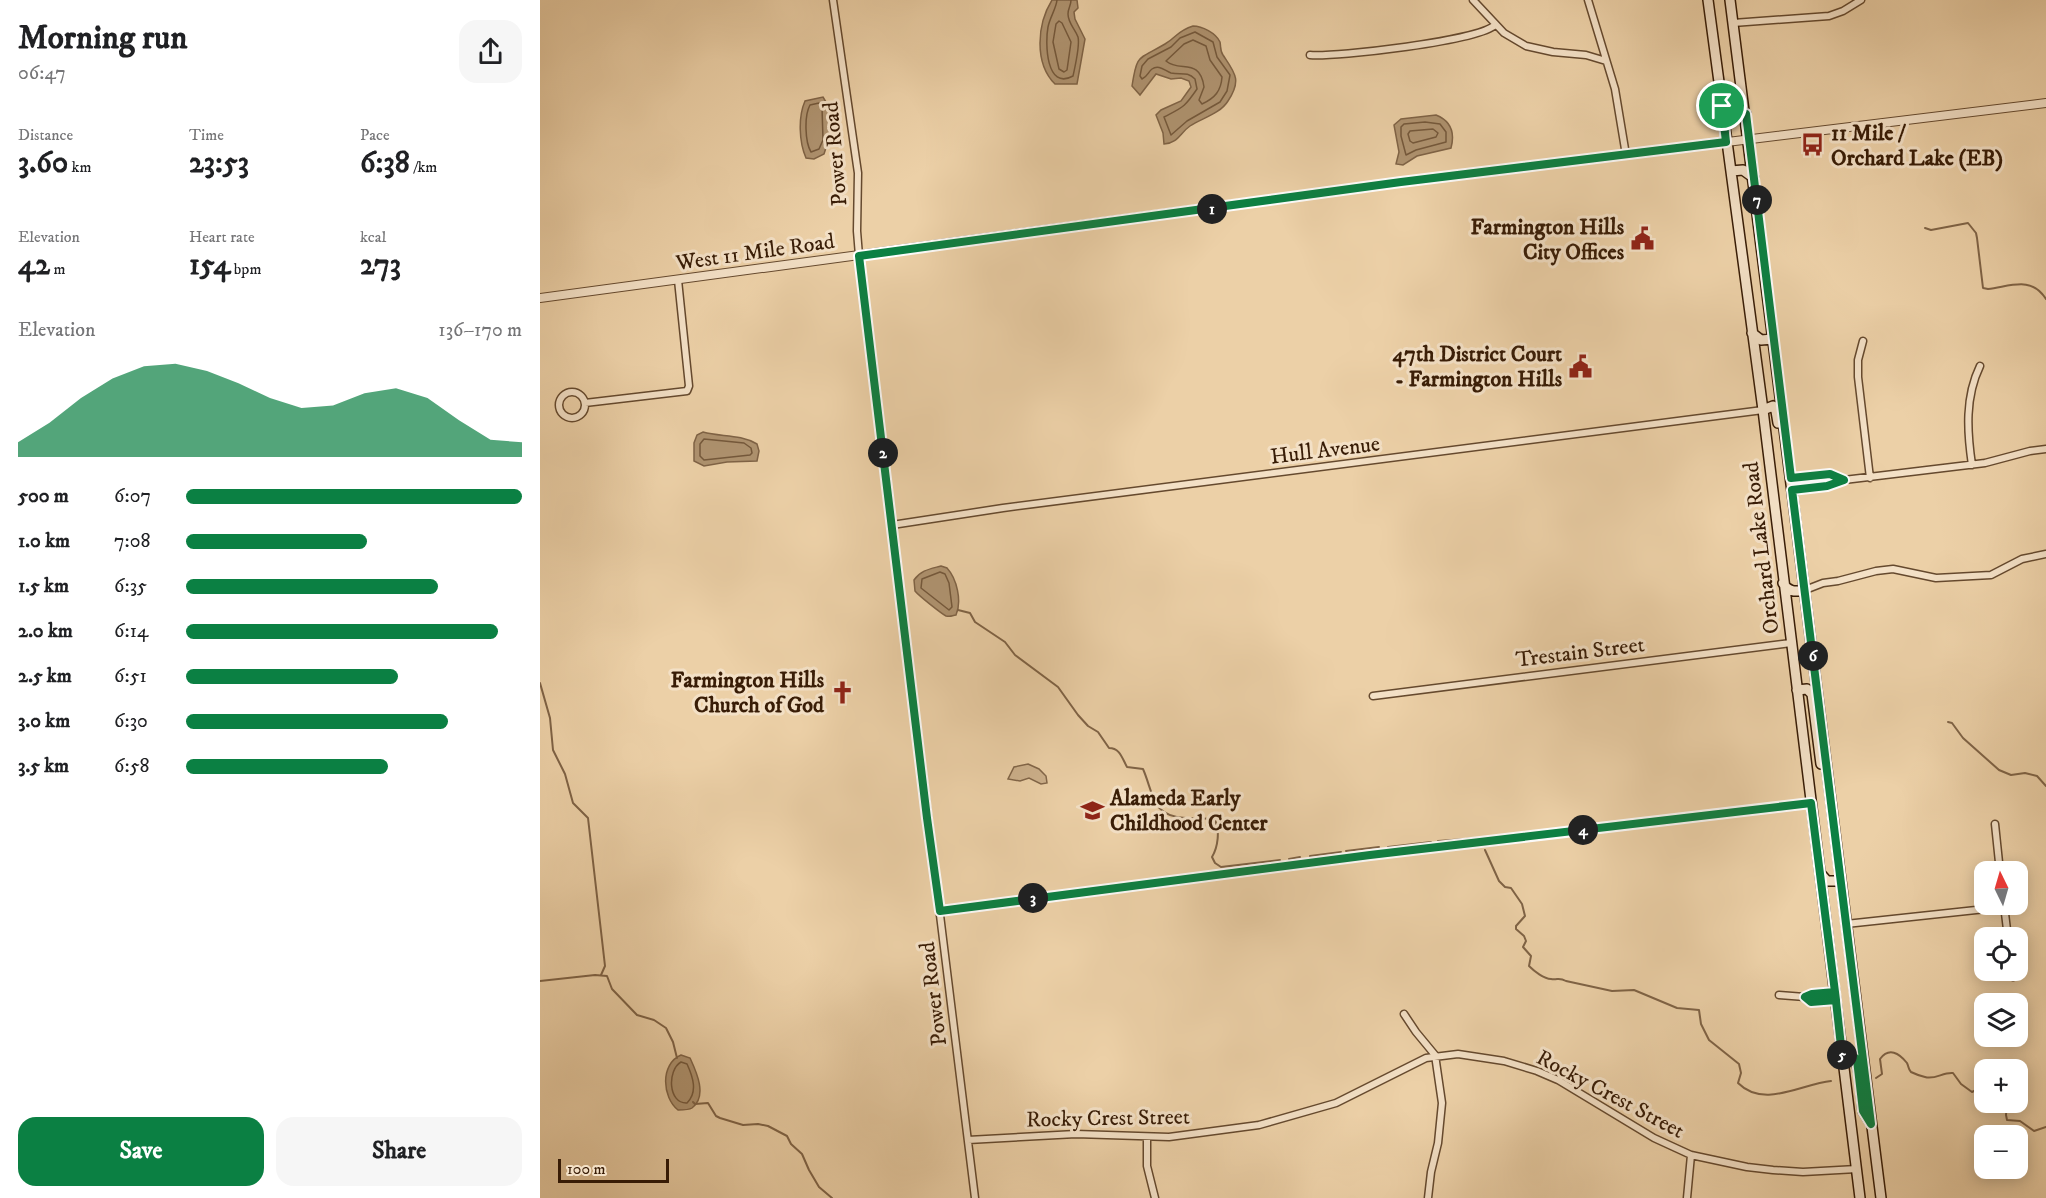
<!DOCTYPE html>
<html lang="en">
<head>
<meta charset="utf-8">
<style>
  :root { --surface:#fff; --page:#f6f6f6; --text:#202124; --muted:#757577; --accent:#0b8043 }
  body { margin:0; font-family:"IM FELL DW Pica",serif; background:var(--page); color:var(--text); height:100vh; display:flex; flex-direction:column; font-size:22px; white-space:nowrap }
  * { box-sizing:border-box; margin:0 }
  p { font-size:20px; color:var(--muted) }
  .icon { flex:none; width:33px; height:33px; fill:none; stroke:currentColor; stroke-width:2; stroke-linecap:round; stroke-linejoin:round }
  .map { position:relative; flex:1; overflow:hidden }
  .sheet { display:flex; flex-direction:column; background:var(--surface); width:540px }
  .sheet>* { flex:none }
  .needle { width:39px; rotate:355deg }
  .controls { position:absolute; left:1434px; top:861px; display:grid; gap:12px }
  .controls a { display:grid; place-items:center; width:54px; height:54px; border-radius:12px; background:var(--surface); box-shadow:0 3px 15px #0003; font-size:30px }
  .scale { position:absolute; left:18px; bottom:15px; width:111px; box-sizing:border-box; padding-left:6px; border:3px solid #381c06; border-top:0; font-size:16px; line-height:21px; white-space:nowrap; color:#381c06; -webkit-text-stroke:4px #f3e0c6; paint-order:stroke }
  .pin { position:absolute; display:grid; place-items:center; width:51px; height:51px; color:#fff; margin:-26px; border:3px solid #fff; border-radius:50%; box-shadow:0 2px 6px #0007 }
  .km { position:absolute; width:30px; height:30px; margin:-15px; border-radius:50%; background:#222; color:#fff; font-size:16px; line-height:30px; text-align:center }
  .round { display:grid; place-items:center; flex:none; width:63px; height:63px; border-radius:18px; background:var(--page) }
  .summary { display:flex; align-items:center; justify-content:space-between; height:102px; padding:0 18px }
  h1 { font-size:33px; font-weight:700; line-height:45px }
  .metrics { display:grid; grid-template-columns:repeat(3,1fr); gap:9px; height:102px; padding:6px 18px }
  .metrics div { display:grid; align-content:center }
  .metrics b { font-size:30px; font-weight:700 }
  .metrics small { font-size:16px; font-weight:400 }
  .metrics p { font-size:16px }
  .chart { height:168px; padding:12px 18px }
  .chart p { display:flex; justify-content:space-between }
  .chart svg { width:100%; height:108px; margin-top:6px; fill:var(--accent); opacity:.7 }
  .button { display:flex; gap:12px; margin-top:auto; padding:12px 18px }
  .button a { flex:1; height:69px; border-radius:18px; background:var(--accent); color:#fff; font-size:24px; font-weight:700; line-height:69px; text-align:center }
  .button a+a { background:var(--page); color:var(--text) }
  ul { padding:0 18px; list-style:none; font-size:20px }
  li { display:grid; grid-template-columns:96px 72px 1fr; align-items:center; height:45px }
  li i { height:15px; border-radius:8px; background:var(--accent) }
  main { display:flex; flex:1; min-height:0 }
  .map>svg:first-child { display:block }
  .green { fill:#cdb18c; stroke:#826649; stroke-width:1.5 }
  .water { fill:#af9370; stroke:#7f6346; stroke-width:1.5 }
  .lines { fill:none; stroke-linecap:round; stroke-linejoin:round }
  .shore { stroke:#74583b; stroke-width:1.5 }
  .stream { stroke:#7f6346; stroke-width:2 }
  .minor-casing { stroke:#65492e; stroke-width:9 }
  .tertiary-casing { stroke:#65492e; stroke-width:10 }
  .secondary-casing { stroke:#381c06; stroke-width:12 }
  .minor { stroke:#f3e0c6; stroke-width:6 }
  .tertiary { stroke:#f3e0c6; stroke-width:8 }
  .secondary { stroke:#f3e0c6; stroke-width:9 }
  .route-casing { stroke:#fff; stroke-width:12 }
  .route { stroke:#0b8043; stroke-width:8 }
  .labels { text-anchor:middle; stroke-width:6; stroke-linejoin:round; paint-order:stroke }
  .poi-label { font-size:22px; font-weight:bold; fill:#381c06; stroke:#f3e0c6; text-anchor:end }
  .street-label { font-size:22px; fill:#381c06; stroke:#f3e0c6 }
</style>
</head>
<body>
<main>
<section class="sheet">
<div class="summary"><div><h1>Morning run</h1><p>06:47</p></div><a class="round"><svg class="icon" aria-label="share" viewBox="0 0 24 24"><path d="M12 15V3M7 8l5-5 5 5M5 13v7h14v-7"/></svg></a></div>
<div class="metrics">
<div><p>Distance</p><b>3.60<small> km</small></b></div>
<div><p>Time</p><b>23:53</b></div>
<div><p>Pace</p><b>6:38<small> /km</small></b></div>
</div>
<div class="metrics">
<div><p>Elevation</p><b>42<small> m</small></b></div>
<div><p>Heart rate</p><b>154<small> bpm</small></b></div>
<div><p>kcal</p><b>273</b></div>
</div>
<div class="chart"><p><span>Elevation</span>136–170 m</p>
<svg viewBox="0 0 160 44" preserveAspectRatio="none"><path d="M0 44V38L10 30L20 20L30 12L40 7L50 6L60 9L70 14L80 20L90 24L100 23L110 18L120 16L130 20L140 29L150 37L160 38V44z"/></svg>
</div>
<ul>
<li><b>500 m</b>6:07<i style="width:100%"></i></li>
<li><b>1.0 km</b>7:08<i style="width:54%"></i></li>
<li><b>1.5 km</b>6:35<i style="width:75%"></i></li>
<li><b>2.0 km</b>6:14<i style="width:93%"></i></li>
<li><b>2.5 km</b>6:51<i style="width:63%"></i></li>
<li><b>3.0 km</b>6:30<i style="width:78%"></i></li>
<li><b>3.5 km</b>6:58<i style="width:60%"></i></li>
</ul>
<div class="button"><a>Save</a><a>Share</a></div>
</section>
<div class="map">
<svg width="1506" height="1198" viewBox="0 0 1506 1198">
  <rect width="100%" height="100%" fill="#ecd0a7"/>
  <filter id="stains"><feTurbulence type="fractalNoise" baseFrequency=".00333" numOctaves="4"/><feColorMatrix values="0 0 0 0 .2 0 0 0 0 .09 0 0 0 0 .02 0 0 0 .5 -.17"/></filter>
  <radialGradient id="worn" r=".72"><stop offset=".6" stop-color="#630" stop-opacity="0"/><stop offset="1" stop-color="#630" stop-opacity=".3"/></radialGradient>
  <path class="green" d="M488 764 499 769 506 776 507 783 501 784 489 778 480 781 468 779 474 767Z"/>
  <path class="water" d="M512 0H537L538 8 534 12 535 19 545 39 537 84H515C494 63 497 24 512 0Z
    M653 26C662 26 676 33 680 42 681 47 680 51 683 55 695 73 702 80 688 101 680 114 662 118 650 126 640 133 638 143 624 144L623 133 616 115 621 110 641 101 651 87 649 81 641 78 631 79 616 74 600 95 592 86C597 53 598 60 625 44 637 37 637 31 653 26Z
    M283 97C294 112 290 137 284 154L274 159 266 158C259 142 258 117 265 101Z
    M896 115C911 121 915 133 911 148L877 156 863 165 856 164 859 152 854 125 861 119Z
    M163 432C181 437 200 434 217 444L219 451 217 461 187 462 164 466 154 461V443L157 435Z
    M401 566 407 568C417 579 422 601 416 615 411 616 411 617 406 616 402 614 379 596 375 591L374 580C381 570 390 569 401 566Z
    M141 1055 150 1058C156 1071 168 1096 152 1108 149 1110 142 1110 138 1110 122 1097 120 1064 141 1055Z"/>
  <g class="lines">
    <path class="shore" d="M517 0C516 9 510 17 508 27 505 43 506 91 533 76 535 67 540 45 538 37 535 29 528 23 528 14 528 8 531 6 531 0
      M519 21 522 23 531 42 527 70 524 72 519 69 513 42 516 24Z
      M655 32 673 42 677 57 690 75 687 91 680 102 647 121 631 135 624 117C643 107 644 108 657 89L655 79C647 71 641 75 631 73 625 71 619 64 612 69 608 72 608 76 602 79L600 76 602 66 608 59 631 47 640 38Z
      M653 40 666 46 670 60 682 77C681 91 675 98 662 104L659 100 664 87C660 57 640 73 626 61L644 44Z
      M279 103 282 107 283 140 279 149 271 152C265 142 264 116 270 105Z
      M885 122 900 124 906 132V142L876 150 866 155 861 136V127L864 124Z
      M893 129 898 133 896 137 873 143 870 141 868 134 870 131Z
      M164 439 204 443 211 448 212 453 210 455 164 460 160 456V444Z
      M400 572 405 574 409 583 412 607 409 610 381 588 382 579Z
      M141 1062 147 1064C153 1077 158 1092 147 1103 128 1104 127 1070 141 1062Z"/>
    <path class="stream" d="M1385 228 1391 230 1428 223 1436 233 1437 238 1443 288 1448 289C1472 286 1491 276 1506 299
      M418 610 430 613 435 622 465 642 475 655 518 687 538 715 548 726 558 732 569 748C580 748 582 758 587 767L603 769C614 794 611 817 646 818 656 819 665 817 675 820 680 831 678 847 672 857L675 863 681 867 740 860
      M0 683 10 718 13 750 25 774 33 803 48 818 65 966 61 975
      M1408 722 1412 723 1423 738 1459 770 1471 775 1485 773 1497 776 1506 786
      M898 841 939 838
      M848 847 891 842
      M945 850 959 881 965 887 971 888 982 904 985 916 976 926V929L984 936 986 941 983 947 991 956 989 966C994 971 1004 979 1011 979 1018 980 1019 977 1026 981L1072 991 1094 990 1137 1008 1159 1010 1161 1024 1169 1040 1199 1064 1201 1073 1198 1083C1224 1109 1261 1084 1291 1081
      M806 851 839 847
      M770 856 801 852
      M749 859 760 857
      M0 981 55 975 67 976 72 989 97 1015 114 1020 126 1028 133 1042 137 1058
      M1336 1078 1342 1074 1340 1059C1349 1047 1359 1053 1367 1063 1369 1067 1368 1069 1371 1072 1375 1074 1381 1076 1385 1077 1395 1080 1403 1072 1413 1073L1421 1084 1432 1092 1444 1086
      M153 1102 155 1104 168 1103 176 1116 180 1118 203 1125 218 1124 228 1126 247 1136 251 1144 262 1154 269 1170 279 1187 292 1198
      M1467 1102 1466 1115 1467 1120 1480 1121 1494 1131 1506 1127"/>
    <defs>
      <path id="minor" d="M293 0 318 173 317 231 320 268 435 1198
        M933 0 964 33 986 46 1013 52 1046 55 1066 61
        M1048 0 1075 89 1086 155
        M1193 23 1289 16 1303 11 1321 0
        M770 55C798 57 938 41 955 25
        M1323 341 1318 360V377L1330 478
        M19 405a13 13 0 1 1 26 0a13 13 0 1 1-26 0Z
        M45 403 147 391 149 386 138 280
        M1432 465C1427 431 1425 397 1440 366
        M1251 478 1290 474 1303 480
        M1252 490 1286 486 1304 480 1445 463 1490 451 1506 449
        M352 525 463 508 1223 410
        M1265 590 1283 583 1298 581 1336 571 1353 569 1396 578 1451 575 1482 559 1506 554
        M833 696 1251 643
        M1455 824 1460 872
        M1464 905 1468 938
        M400 911 830 855 1271 803
        M1306 924 1464 907
        M1472 970 1473 977
        M1239 995 1265 997 1271 1002 1296 1000
        M1265 997 1272 994 1295 992
        M864 1014 876 1032 895 1055 902 1103 898 1143 891 1172 888 1198
        M607 1137V1166L615 1198
        M428 1140 536 1134 629 1137 719 1125 796 1103 886 1058 918 1054 964 1061 997 1071 1018 1080 1114 1138 1151 1155 1207 1167 1233 1170 1263 1172 1317 1169
        M1147 1198 1151 1155"/>
      <path id="tertiary" d="M0 298 861 182 1506 103"/>
      <path id="secondary" d="M1168 0 1223 410 1320 1198
        M1190 0 1341 1198
        M1182 106 1188 113 1206 114
        M1191 171 1203 170 1214 178
        M1212 333 1221 340 1233 339
        M1223 410 1233 406 1236 411 1238 423
        M1243 583C1248 592 1255 592 1265 590
        M1257 690 1267 689 1272 694 1281 764
        M1280 873 1287 881H1301
        M1302 1055 1315 1056 1319 1073
        M1321 1090 1323 1111 1330 1122"/>
    </defs>
    <use href="#minor" class="minor-casing"/>
    <use href="#tertiary" class="tertiary-casing"/>
    <use href="#secondary" class="secondary-casing"/>
    <use href="#minor" class="minor"/>
    <use href="#tertiary" class="tertiary"/>
    <use href="#secondary" class="secondary"/>
  </g>
  <g class="lines">
    <defs>
      <path id="route" d="M1182 106 1186 142 861 182 319 256 387 818 400 911 830 855 1271 803 1295 992 1296 1000 1271 1002 1265 997 1272 994 1295 992 1302 1055C1309 1055 1313 1054 1317 1060L1323 1111 1331 1124 1252 490 1287 486 1304 480 1290 474 1251 478 1206 114 1188 113 1182 106"/>
    </defs>
    <use href="#route" class="route-casing"/>
    <use href="#route" class="route"/>
  </g>
  <defs>
    <symbol id="bus-bare" viewBox="-9 -9 18 18"><path d="M-5-6H5V4H4V6H2V4H-2V6H-4V4H-5ZM-3.5-4V0h7V-4ZM-3.5 1.2v1.5H-2V1.2ZM2 1.2v1.5H3.5V1.2Z" fill="#8f2418" stroke="#f3e0c6" stroke-width="2.5" paint-order="stroke"/></symbol>
    <symbol id="civic-bare" viewBox="-9 -9 18 18"><path d="M-.6-6.5H3V-4.5H.6V-3L4-1V1h2V6H-6V1h2V-1L-.6-3ZM-1.2 2.5V6h2.4V2.5Z" fill="#8f2418" stroke="#f3e0c6" stroke-width="2.5" paint-order="stroke"/></symbol>
    <symbol id="church-bare" viewBox="-9 -9 18 18"><path d="M-1.2-6h2.4v3.5h3.3v2.4h-3.3V6h-2.4V-.1h-3.3v-2.4h3.3Z" fill="#8f2418" stroke="#f3e0c6" stroke-width="2.5" paint-order="stroke"/></symbol>
    <symbol id="school-bare" viewBox="-9 -9 18 18"><path d="M0-5L7-2L0 1L-7-2ZM-4 1L0 2.5L4 1V4Q0 6-4 4Z" fill="#8f2418" stroke="#f3e0c6" stroke-width="2.5" paint-order="stroke"/></symbol>
  </defs>
  <g fill-rule="evenodd">
    <use href="#bus-bare" x="1256" y="128" width="33" height="33"/>
    <use href="#civic-bare" x="1086" y="222" width="33" height="33"/>
    <use href="#civic-bare" x="1024" y="350" width="33" height="33"/>
    <use href="#church-bare" x="286" y="676" width="33" height="33"/>
    <use href="#school-bare" x="536" y="794" width="33" height="33"/>
  </g>
  <g class="labels">
    <g class="poi-label">
      <text x="1291" y="140" text-anchor="start">11 Mile /<tspan x="1291" dy="25">Orchard Lake (EB)</tspan></text>
      <text x="1084" y="234">Farmington Hills<tspan x="1084" dy="25">City Offices</tspan></text>
      <text x="1022" y="361">47th District Court<tspan x="1022" dy="25">- Farmington Hills</tspan></text>
      <text x="284" y="687">Farmington Hills<tspan x="284" dy="25">Church of God</tspan></text>
      <text x="570" y="805" text-anchor="start">Alameda Early<tspan x="570" dy="25">Childhood Center</tspan></text>
    </g>
    <g class="street-label">
      <text transform="translate(294 154) rotate(-95)" y="8">Power Road</text>
      <text transform="translate(215 251) rotate(-8)" y="8">West 11 Mile Road</text>
      <text transform="translate(785 449) rotate(-7)" y="8">Hull Avenue</text>
      <text transform="translate(1220 548) rotate(-97)" y="8">Orchard Lake Road</text>
      <text transform="translate(1040 651) rotate(-7)" y="8">Trestain Street</text>
      <text transform="translate(392 994) rotate(-97)" y="8">Power Road</text>
      <text transform="translate(1071 1093) rotate(28)" y="8">Rocky Crest Street</text>
      <text transform="translate(568 1117) rotate(-1)" y="8">Rocky Crest Street</text>
    </g>
  </g>
  <rect width="100%" height="100%" filter="url(#stains)"/>
  <rect width="100%" height="100%" fill="url(#worn)"/>
</svg>
<div class="controls">
<a><svg class="needle" viewBox="-14 -14 28 28"><path d="M0-13l5 13h-10z" fill="#e53935"/><path d="M0 13l5-13h-10z" fill="#757577"/></svg></a>
<a><svg class="icon" aria-label="locate" viewBox="0 0 24 24"><circle cx="12" cy="12" r="6"/><path d="M12 2v4M12 18v4M2 12h4M18 12h4"/></svg></a>
<a><svg class="icon" aria-label="layers" viewBox="0 0 24 24"><path d="M12 4l9 5-9 5-9-5zM3 14l9 5 9-5"/></svg></a>
<a>+</a>
<a>−</a>
</div>
<div class="scale">100 m</div>
<div class="pin" style="left:1182px;top:106px;background:#1e9e55"><svg class="icon" aria-label="arrive" viewBox="0 0 24 24"><path d="M6 21V4h12l-3 4 3 4H6"/></svg></div>
<b class="km" style="left:672px;top:209px">1</b>
<b class="km" style="left:343px;top:453px">2</b>
<b class="km" style="left:493px;top:898px">3</b>
<b class="km" style="left:1043px;top:830px">4</b>
<b class="km" style="left:1302px;top:1055px">5</b>
<b class="km" style="left:1273px;top:656px">6</b>
<b class="km" style="left:1217px;top:200px">7</b>
</div>
</main>
</body>
</html>
